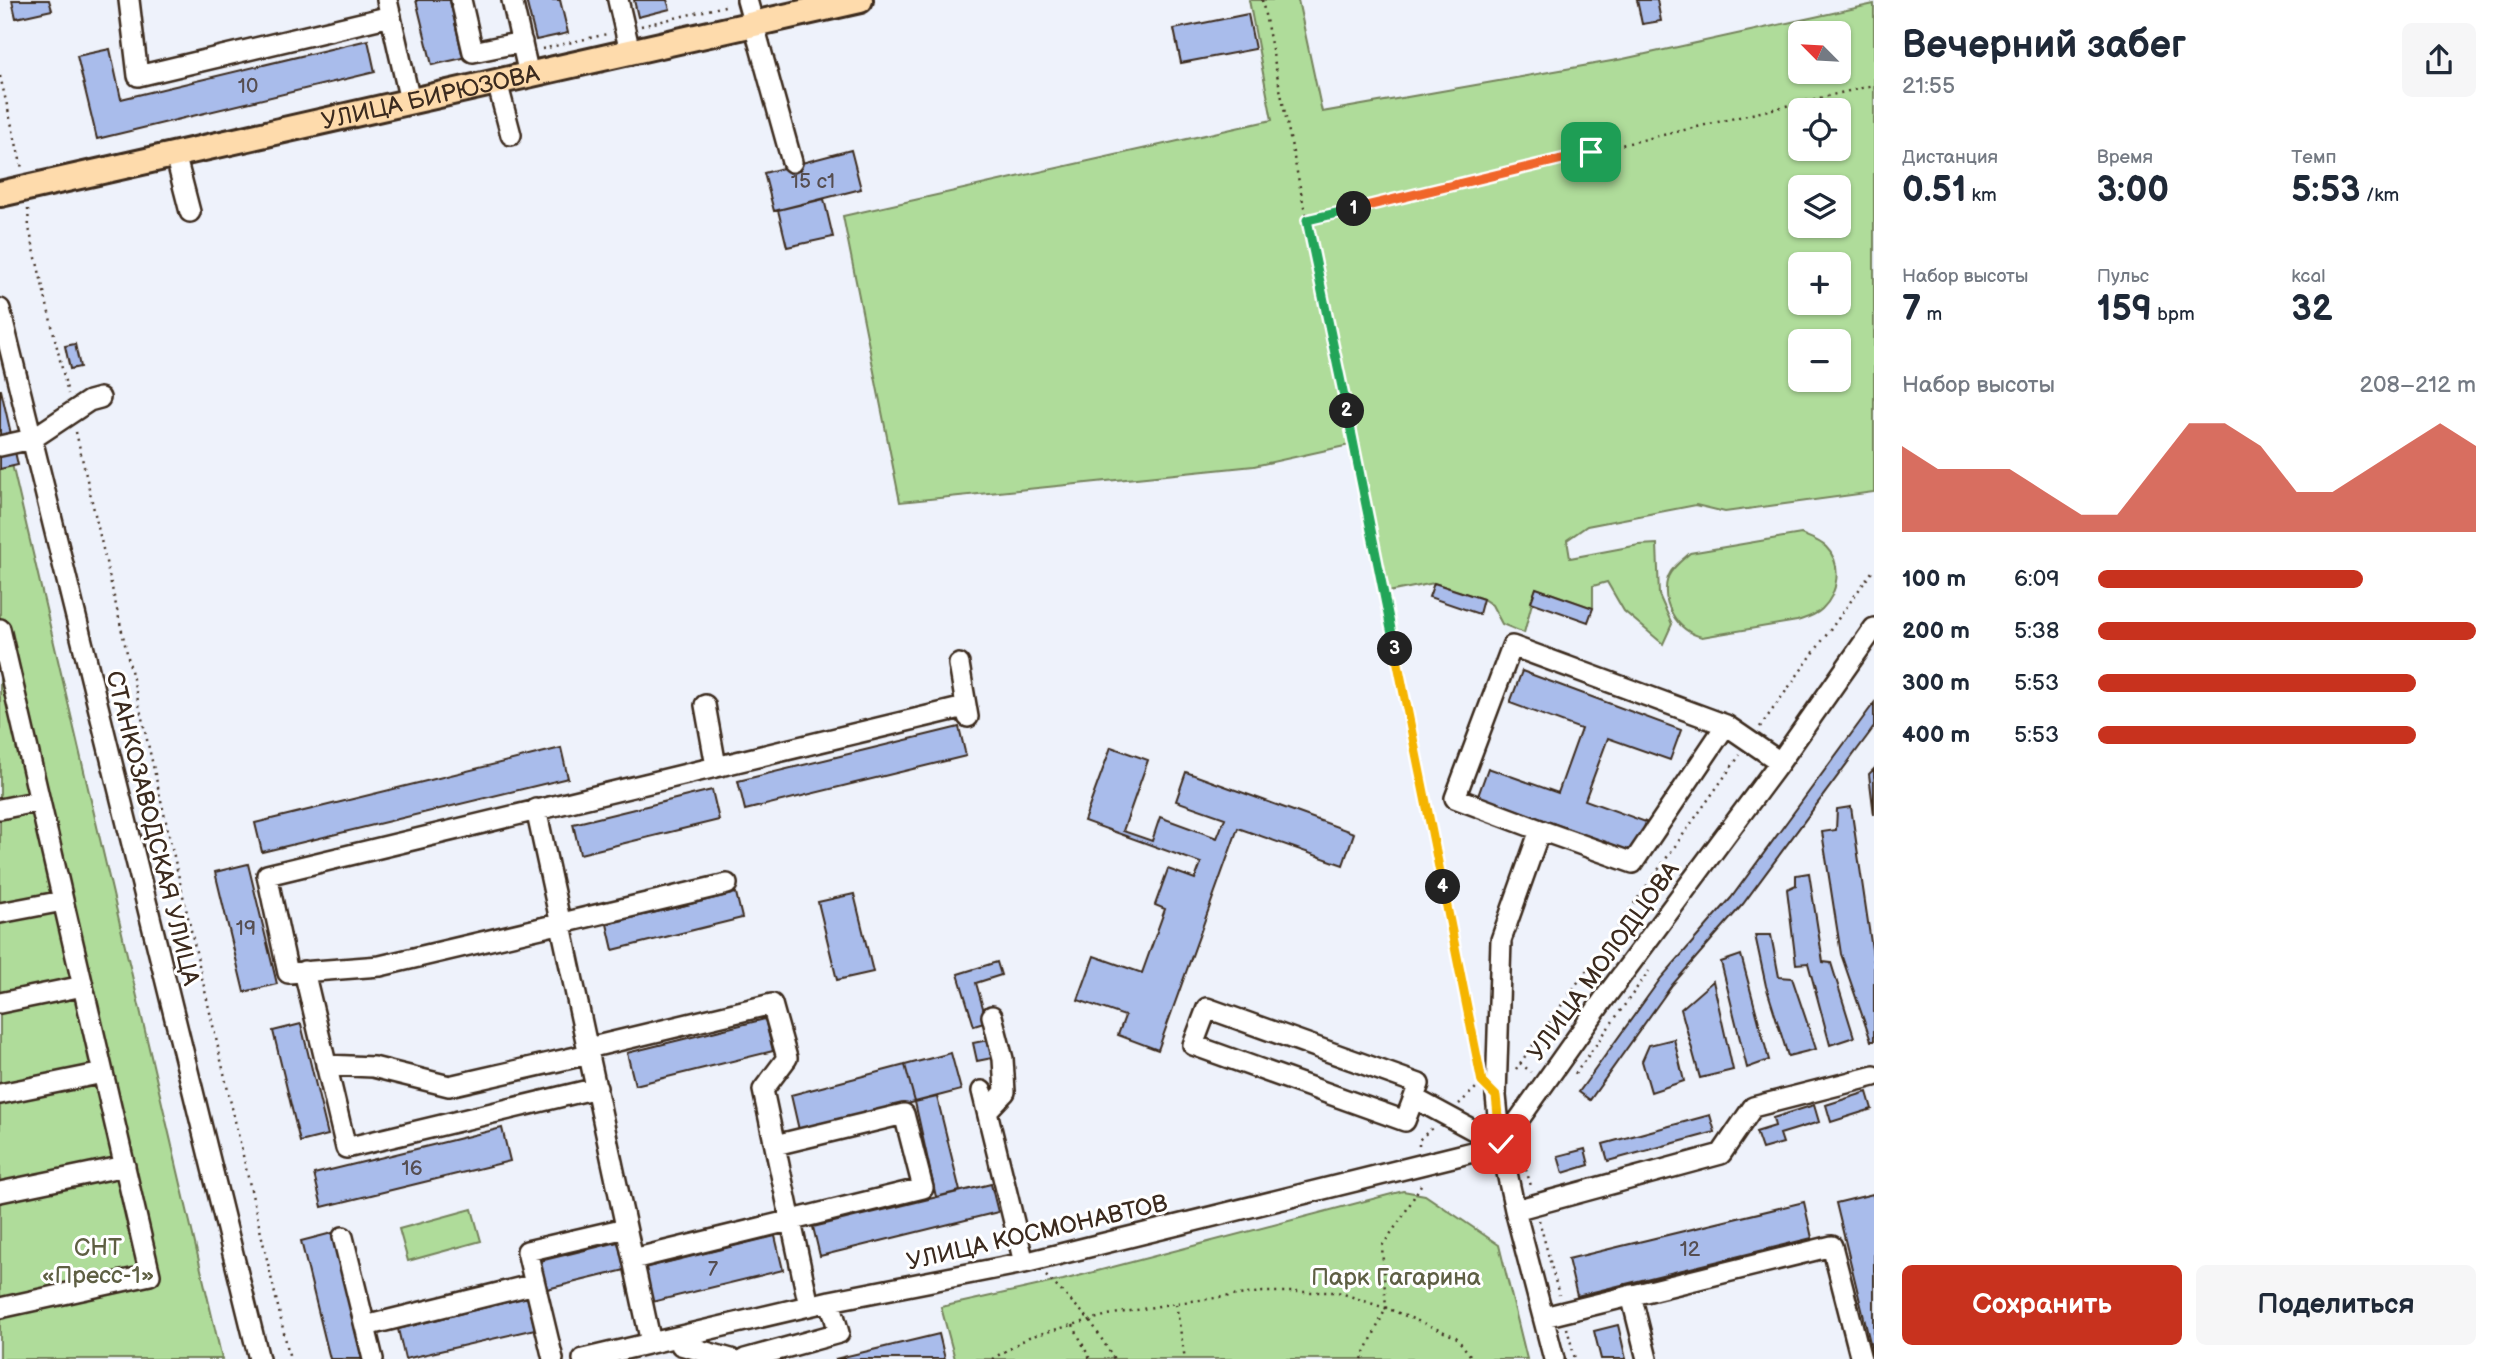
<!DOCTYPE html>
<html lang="ru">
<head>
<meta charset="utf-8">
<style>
  :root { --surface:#fff; --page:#f6f6f7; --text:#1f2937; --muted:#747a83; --accent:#c8321e }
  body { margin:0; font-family:"Balsamiq Sans",sans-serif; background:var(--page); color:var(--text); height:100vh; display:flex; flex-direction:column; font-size:26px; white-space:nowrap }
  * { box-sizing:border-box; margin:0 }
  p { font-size:23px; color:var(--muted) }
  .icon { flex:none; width:38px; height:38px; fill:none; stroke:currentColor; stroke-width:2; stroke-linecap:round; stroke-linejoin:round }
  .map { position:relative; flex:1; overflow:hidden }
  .details { display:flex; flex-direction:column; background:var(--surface); width:630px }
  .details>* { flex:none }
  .needle { width:46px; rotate:294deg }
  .fabs { position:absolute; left:1788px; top:21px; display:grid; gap:14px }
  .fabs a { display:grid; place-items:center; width:63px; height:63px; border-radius:10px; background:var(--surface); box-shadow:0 2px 5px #0004; font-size:35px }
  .pin { position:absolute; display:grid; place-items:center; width:60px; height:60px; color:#fff; margin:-30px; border-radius:14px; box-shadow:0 4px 10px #0006 }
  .km { position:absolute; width:35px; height:35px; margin:-18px; border-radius:50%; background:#222; color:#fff; font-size:19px; line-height:35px; text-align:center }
  .round { display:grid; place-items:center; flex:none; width:74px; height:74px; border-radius:10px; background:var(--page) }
  .overview { display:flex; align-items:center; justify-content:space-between; height:119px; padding:0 28px }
  h1 { font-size:38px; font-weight:700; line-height:52px }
  .figures { display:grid; grid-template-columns:repeat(3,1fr); gap:10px; height:119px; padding:7px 28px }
  .figures div { display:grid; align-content:center }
  .figures b { font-size:35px; font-weight:700 }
  .figures small { font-size:19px; font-weight:400 }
  .figures p { font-size:19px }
  .chart { height:196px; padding:14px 28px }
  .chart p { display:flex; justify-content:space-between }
  .chart svg { width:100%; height:126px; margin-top:7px; fill:var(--accent); opacity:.7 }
  .cta { display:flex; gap:14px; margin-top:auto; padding:14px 28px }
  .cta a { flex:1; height:80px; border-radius:10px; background:var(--accent); color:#fff; font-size:28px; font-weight:700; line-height:80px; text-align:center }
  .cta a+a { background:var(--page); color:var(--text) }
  ul { padding:0 28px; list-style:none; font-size:23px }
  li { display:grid; grid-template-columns:112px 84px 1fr; align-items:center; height:52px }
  li i { height:18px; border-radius:9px; background:var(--accent) }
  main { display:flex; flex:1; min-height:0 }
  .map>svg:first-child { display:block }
  .green { fill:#afdc9a; stroke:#75835c; stroke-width:2; fill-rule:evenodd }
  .building { fill:#a9bceb; stroke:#3b2a1e; stroke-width:2 }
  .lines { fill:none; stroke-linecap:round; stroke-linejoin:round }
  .minor-casing { stroke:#3b2a1e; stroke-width:24 }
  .major-casing { stroke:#3b2a1e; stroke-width:30 }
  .path { stroke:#3b2a1e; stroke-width:2.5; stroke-dasharray:2 5; stroke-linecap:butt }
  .minor { stroke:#fff; stroke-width:19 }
  .major { stroke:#fedbac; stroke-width:24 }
  .split-1-casing { stroke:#fff; stroke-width:14 }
  .split-2-casing { stroke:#fff; stroke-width:14 }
  .split-3-casing { stroke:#fff; stroke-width:14 }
  .split-4-casing { stroke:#fff; stroke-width:14 }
  .split-5-casing { stroke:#fff; stroke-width:14 }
  .split-1 { stroke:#f0652b; stroke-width:9 }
  .split-2 { stroke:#22a559; stroke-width:9 }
  .split-3 { stroke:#22a559; stroke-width:9 }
  .split-4 { stroke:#f5b400; stroke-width:9 }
  .split-5 { stroke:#f5b400; stroke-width:9 }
  .labels { text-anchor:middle; stroke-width:6; stroke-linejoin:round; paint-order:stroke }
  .number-label { font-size:21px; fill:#564e51 }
  .street-label { font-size:24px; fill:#3b2a1e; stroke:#fff }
  .park-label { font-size:24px; fill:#5e5f43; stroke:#fff }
</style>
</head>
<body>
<main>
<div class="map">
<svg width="1874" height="1359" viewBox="0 0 1874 1359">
  <rect width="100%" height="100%" fill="#eef2fb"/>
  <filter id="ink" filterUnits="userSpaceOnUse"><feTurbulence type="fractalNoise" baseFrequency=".0143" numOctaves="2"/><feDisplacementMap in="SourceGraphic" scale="14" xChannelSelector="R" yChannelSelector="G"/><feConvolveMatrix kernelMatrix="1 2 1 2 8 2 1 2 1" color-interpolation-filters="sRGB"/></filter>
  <g filter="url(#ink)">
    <path class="green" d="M1249 0H1298L1322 112 1623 59 1874 4V492L1725 512 1696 505 1587 526 1567 540 1570 558 1639 545 1657 544 1659 595 1672 624 1663 644 1624 611 1607 582 1593 586V608L1536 588 1524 633 1502 624 1492 605 1483 599 1434 583 1383 593 1354 444 1254 466 900 502 843 216 1272 120ZM1801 33H1839V72H1801ZM1801 110H1839V149H1801ZM1801 187H1839V226H1801ZM1801 264H1839V303H1801ZM1801 341H1839V380H1801Z
      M0 413 222 1359H0Z
      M1801 534C1810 538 1819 540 1826 547 1843 564 1838 594 1822 609 1815 616 1806 618 1797 621L1702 637C1677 631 1660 603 1668 577 1672 567 1682 560 1690 553Z
      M1403 1191 1425 1195 1499 1245 1527 1359H955L941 1307 1063 1280Z
      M472 1209 481 1241 408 1261 399 1229Z"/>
    <path class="building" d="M12 0H49L52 10 16 18Z
      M416 0H450L463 58 432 65Z
      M526 0H560L568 33 536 40Z
      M634 0H667L670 9 638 17Z
      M1637 0H1657L1661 21 1642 24Z
      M1248 14 1255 49 1181 63 1174 29Z
      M368 40 375 72 97 139 77 56 110 49 121 99Z
      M851 150 861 189 774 211 764 173Z
      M824 199 833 237 787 247 778 210Z
      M75 344 80 367 70 369 65 346Z
      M1 390 18 465 0 469V390Z
      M1434 583 1483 599 1479 614 1429 597Z
      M1536 588 1593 608 1588 622 1531 602Z
      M1522 671 1681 730 1670 760 1608 738 1585 800 1646 822 1635 853 1478 796 1488 768 1558 793 1581 729 1510 703Z
      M1874 703V727L1743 904 1672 985 1590 1100 1579 1092 1661 978 1731 898Z
      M959 727 966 756 745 810 738 781Z
      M1111 747 1148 760 1123 831 1152 841 1160 817 1217 838 1225 818 1176 801 1186 772 1354 833 1343 865 1238 828 1158 1050 1118 1035 1125 1016 1078 1000 1094 956 1142 973 1165 909 1155 905 1168 869 1195 879 1201 863 1084 821Z
      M561 748 568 778 262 852 255 823Z
      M1874 769V815L1869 774Z
      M712 790 719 820 580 854 573 824Z
      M1851 807 1874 963V1041H1871L1841 954 1822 832 1836 830 1837 809Z
      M248 864 277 984 244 992 215 872Z
      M1809 873 1823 962 1831 963 1854 1037 1830 1045 1808 963 1796 964 1787 889 1796 885V875Z
      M736 893 742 918 613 950 607 924Z
      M854 894 873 972 837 980 818 902Z
      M1755 935H1771L1779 977 1792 978 1816 1049 1788 1056 1766 986Z
      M1741 955 1769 1060 1747 1068 1721 962Z
      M997 962 1001 975 976 983 987 1022 974 1026 958 974Z
      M1713 981 1733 1070 1700 1078 1681 1009Z
      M765 1019 773 1051 635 1085 627 1053Z
      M301 1024 328 1135 300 1142 273 1031Z
      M993 1039 997 1057 977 1061 973 1043Z
      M1674 1039 1684 1081 1651 1092 1642 1061 1649 1045Z
      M951 1053 961 1090 915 1102 905 1065Z
      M905 1065 915 1102 799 1130 791 1095Z
      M1867 1092 1872 1109 1831 1122 1826 1105Z
      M937 1097 960 1191 936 1197 915 1102Z
      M1814 1105 1819 1122 1780 1134 1783 1143 1762 1149 1756 1132 1775 1126 1773 1118Z
      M1710 1115 1715 1132 1608 1161 1603 1144Z
      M502 1128 510 1161 322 1207 314 1174Z
      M1585 1149 1589 1165 1563 1173 1558 1156Z
      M991 1184 998 1212 820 1256 813 1227Z
      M1873 1194 1874 1199V1359L1836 1203Z
      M1804 1202 1812 1238 1577 1296 1568 1259Z
      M332 1233 362 1359H330L301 1241Z
      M775 1236 783 1270 652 1302 644 1268Z
      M618 1242 625 1270 547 1289 540 1261Z
      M527 1297 535 1329 405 1359 398 1329Z
      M1618 1325 1626 1359H1601L1594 1331Z
      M939 1334 945 1359H835Z"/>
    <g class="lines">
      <defs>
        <path id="minor" d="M129 0 138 76 391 16
          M387 0 410 101
          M461 0 473 52 522 42
          M512 0 529 75
          M618 0 630 52
          M747 0 792 162
          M497 82 511 135
          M175 154 190 212
          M0 309 259 1359
          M0 446 32 439 89 401 100 398
          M0 629 150 1275 0 1308
          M959 664 968 717
          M705 705 716 766
          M1726 725 1780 762
          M0 809 40 801
          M536 809 651 1343
          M1540 830 1455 798 1512 646 1726 725 1633 863 1540 830 1501 940 1496 1096 1501 1145 1515 1210 1554 1359
          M727 884 380 966 288 973 267 875 965 707
          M0 913 63 901
          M304 971 346 1148 597 1088
          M0 1003 83 986
          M1207 1008 1419 1084 1405 1121 1193 1045Z
          M588 1048 772 1004 787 1058 763 1090 809 1306
          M326 1065 373 1067 449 1086 589 1054
          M982 1091 1024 1263
          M0 1094 103 1073
          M1414 1098 1501 1145
          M987 1111 1005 1092 1003 1059 992 1016
          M1501 1145 1604 999 1780 762 1874 628
          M0 1192 125 1166
          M1515 1210 1721 1154 1753 1107 1874 1076
          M343 1237 373 1359
          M633 1259 923 1188 904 1114 775 1145
          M1631 1295 1647 1359
          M1544 1317 1832 1246 1861 1359
          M365 1326 535 1284
          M681 1345 731 1359
          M553 1359 527 1251 626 1228
          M583 1359 830 1301 1024 1263 1501 1145
          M745 1359 839 1333 830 1301"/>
        <g id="major">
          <path id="s1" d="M0 194 860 0"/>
        </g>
      </defs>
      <use href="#minor" class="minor-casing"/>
      <use href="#major" class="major-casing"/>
      <path class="path" d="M1262 0 1478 1063
        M641 26 729 5
        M542 49 607 34
        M0 76 22 168
        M28 209 29 228 68 394
        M1309 219 1874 85
        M76 432 290 1359
        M1760 727 1874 569
        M1520 1063 1531 1072
        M1516 1069 1740 755
        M1575 1074 1649 971
        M1459 1104 1477 1087
        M1526 1142C1520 1156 1527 1172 1531 1186
        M1419 1146V1140L1433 1127
        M1539 1220 1559 1295
        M1046 1276 1090 1320 1114 1359
        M1176 1304 1185 1359
        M1073 1325 1090 1359
        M1567 1328 1575 1359
        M992 1359 1029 1337 1108 1315 1176 1303 1263 1292H1338L1394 1311 1456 1337 1473 1359
        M1362 1359 1386 1308 1382 1246 1403 1216 1422 1183"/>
      <use href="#minor" class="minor"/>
      <use href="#major" class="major"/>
    </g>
  </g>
  <g class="lines" filter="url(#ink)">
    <defs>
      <path id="split-1" d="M1354 209 1591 152"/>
      <path id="split-2" d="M1347 411 1307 220 1354 209"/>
      <path id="split-3" d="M1347 411 1395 649"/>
      <path id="split-4" d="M1395 649 1443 887"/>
      <path id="split-5" d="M1443 887 1482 1082 1496 1096 1501 1144"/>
    </defs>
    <use href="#split-1" class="split-1-casing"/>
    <use href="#split-2" class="split-2-casing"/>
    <use href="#split-3" class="split-3-casing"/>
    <use href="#split-4" class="split-4-casing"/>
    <use href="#split-5" class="split-5-casing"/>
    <use href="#split-1" class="split-1"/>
    <use href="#split-2" class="split-2"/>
    <use href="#split-3" class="split-3"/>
    <use href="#split-4" class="split-4"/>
    <use href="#split-5" class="split-5"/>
  </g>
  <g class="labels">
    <g class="number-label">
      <text x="248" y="93">10</text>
      <text x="813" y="188">15 с1</text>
      <text x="246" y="935">19</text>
      <text x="412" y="1175">16</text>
      <text x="1690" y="1256">12</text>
      <text x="713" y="1276">7</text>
    </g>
    <g class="street-label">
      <text dy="8" stroke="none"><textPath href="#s1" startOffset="441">УЛИЦА БИРЮЗОВА</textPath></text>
      <text transform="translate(153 828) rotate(76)" y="8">СТАНКОЗАВОДСКАЯ УЛИЦА</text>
      <text transform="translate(1603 961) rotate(-54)" y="8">УЛИЦА МОЛОДЦОВА</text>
      <text transform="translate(1037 1232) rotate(-13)" y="8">УЛИЦА КОСМОНАВТОВ</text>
    </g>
    <g class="park-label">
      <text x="98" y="1255">СНТ<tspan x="98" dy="28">«Пресс-1»</tspan></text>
      <text x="1396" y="1285">Парк Гагарина</text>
    </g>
  </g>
</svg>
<div class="fabs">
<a><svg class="needle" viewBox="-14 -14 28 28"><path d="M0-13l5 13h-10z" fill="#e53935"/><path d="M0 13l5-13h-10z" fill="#747a83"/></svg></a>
<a><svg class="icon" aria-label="locate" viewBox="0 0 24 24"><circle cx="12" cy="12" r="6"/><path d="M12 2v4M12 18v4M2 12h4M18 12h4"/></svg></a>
<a><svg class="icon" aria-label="layers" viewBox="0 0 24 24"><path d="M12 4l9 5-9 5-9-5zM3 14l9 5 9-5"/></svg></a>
<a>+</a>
<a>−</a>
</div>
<div class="pin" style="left:1591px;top:152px;background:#1e9e55"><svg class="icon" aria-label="arrive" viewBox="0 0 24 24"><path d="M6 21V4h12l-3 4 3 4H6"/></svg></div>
<div class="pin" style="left:1501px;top:1144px;background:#d93025"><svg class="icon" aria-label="check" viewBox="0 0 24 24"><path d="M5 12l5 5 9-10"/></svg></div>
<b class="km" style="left:1354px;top:209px">1</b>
<b class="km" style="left:1347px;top:411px">2</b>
<b class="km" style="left:1395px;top:649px">3</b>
<b class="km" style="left:1443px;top:887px">4</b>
</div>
<section class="details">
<div class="overview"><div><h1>Вечерний забег</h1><p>21:55</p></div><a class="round"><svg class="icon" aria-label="share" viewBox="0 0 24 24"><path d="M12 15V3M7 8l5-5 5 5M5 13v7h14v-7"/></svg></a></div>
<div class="figures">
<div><p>Дистанция</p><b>0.51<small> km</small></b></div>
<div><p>Время</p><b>3:00</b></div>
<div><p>Темп</p><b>5:53<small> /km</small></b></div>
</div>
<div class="figures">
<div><p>Набор высоты</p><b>7<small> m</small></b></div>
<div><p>Пульс</p><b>159<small> bpm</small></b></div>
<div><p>kcal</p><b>32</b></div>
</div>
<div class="chart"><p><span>Набор высоты</span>208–212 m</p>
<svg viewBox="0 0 160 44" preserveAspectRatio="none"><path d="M0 44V14L10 22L20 22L30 22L40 30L50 38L60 38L70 22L80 6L90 6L100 14L110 30L120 30L130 22L140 14L150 6L160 14V44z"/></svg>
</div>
<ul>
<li><b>100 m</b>6:09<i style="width:70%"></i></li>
<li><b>200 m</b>5:38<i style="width:100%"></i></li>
<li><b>300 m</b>5:53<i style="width:84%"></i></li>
<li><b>400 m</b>5:53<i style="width:84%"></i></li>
</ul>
<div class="cta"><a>Сохранить</a><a>Поделиться</a></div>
</section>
</main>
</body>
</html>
